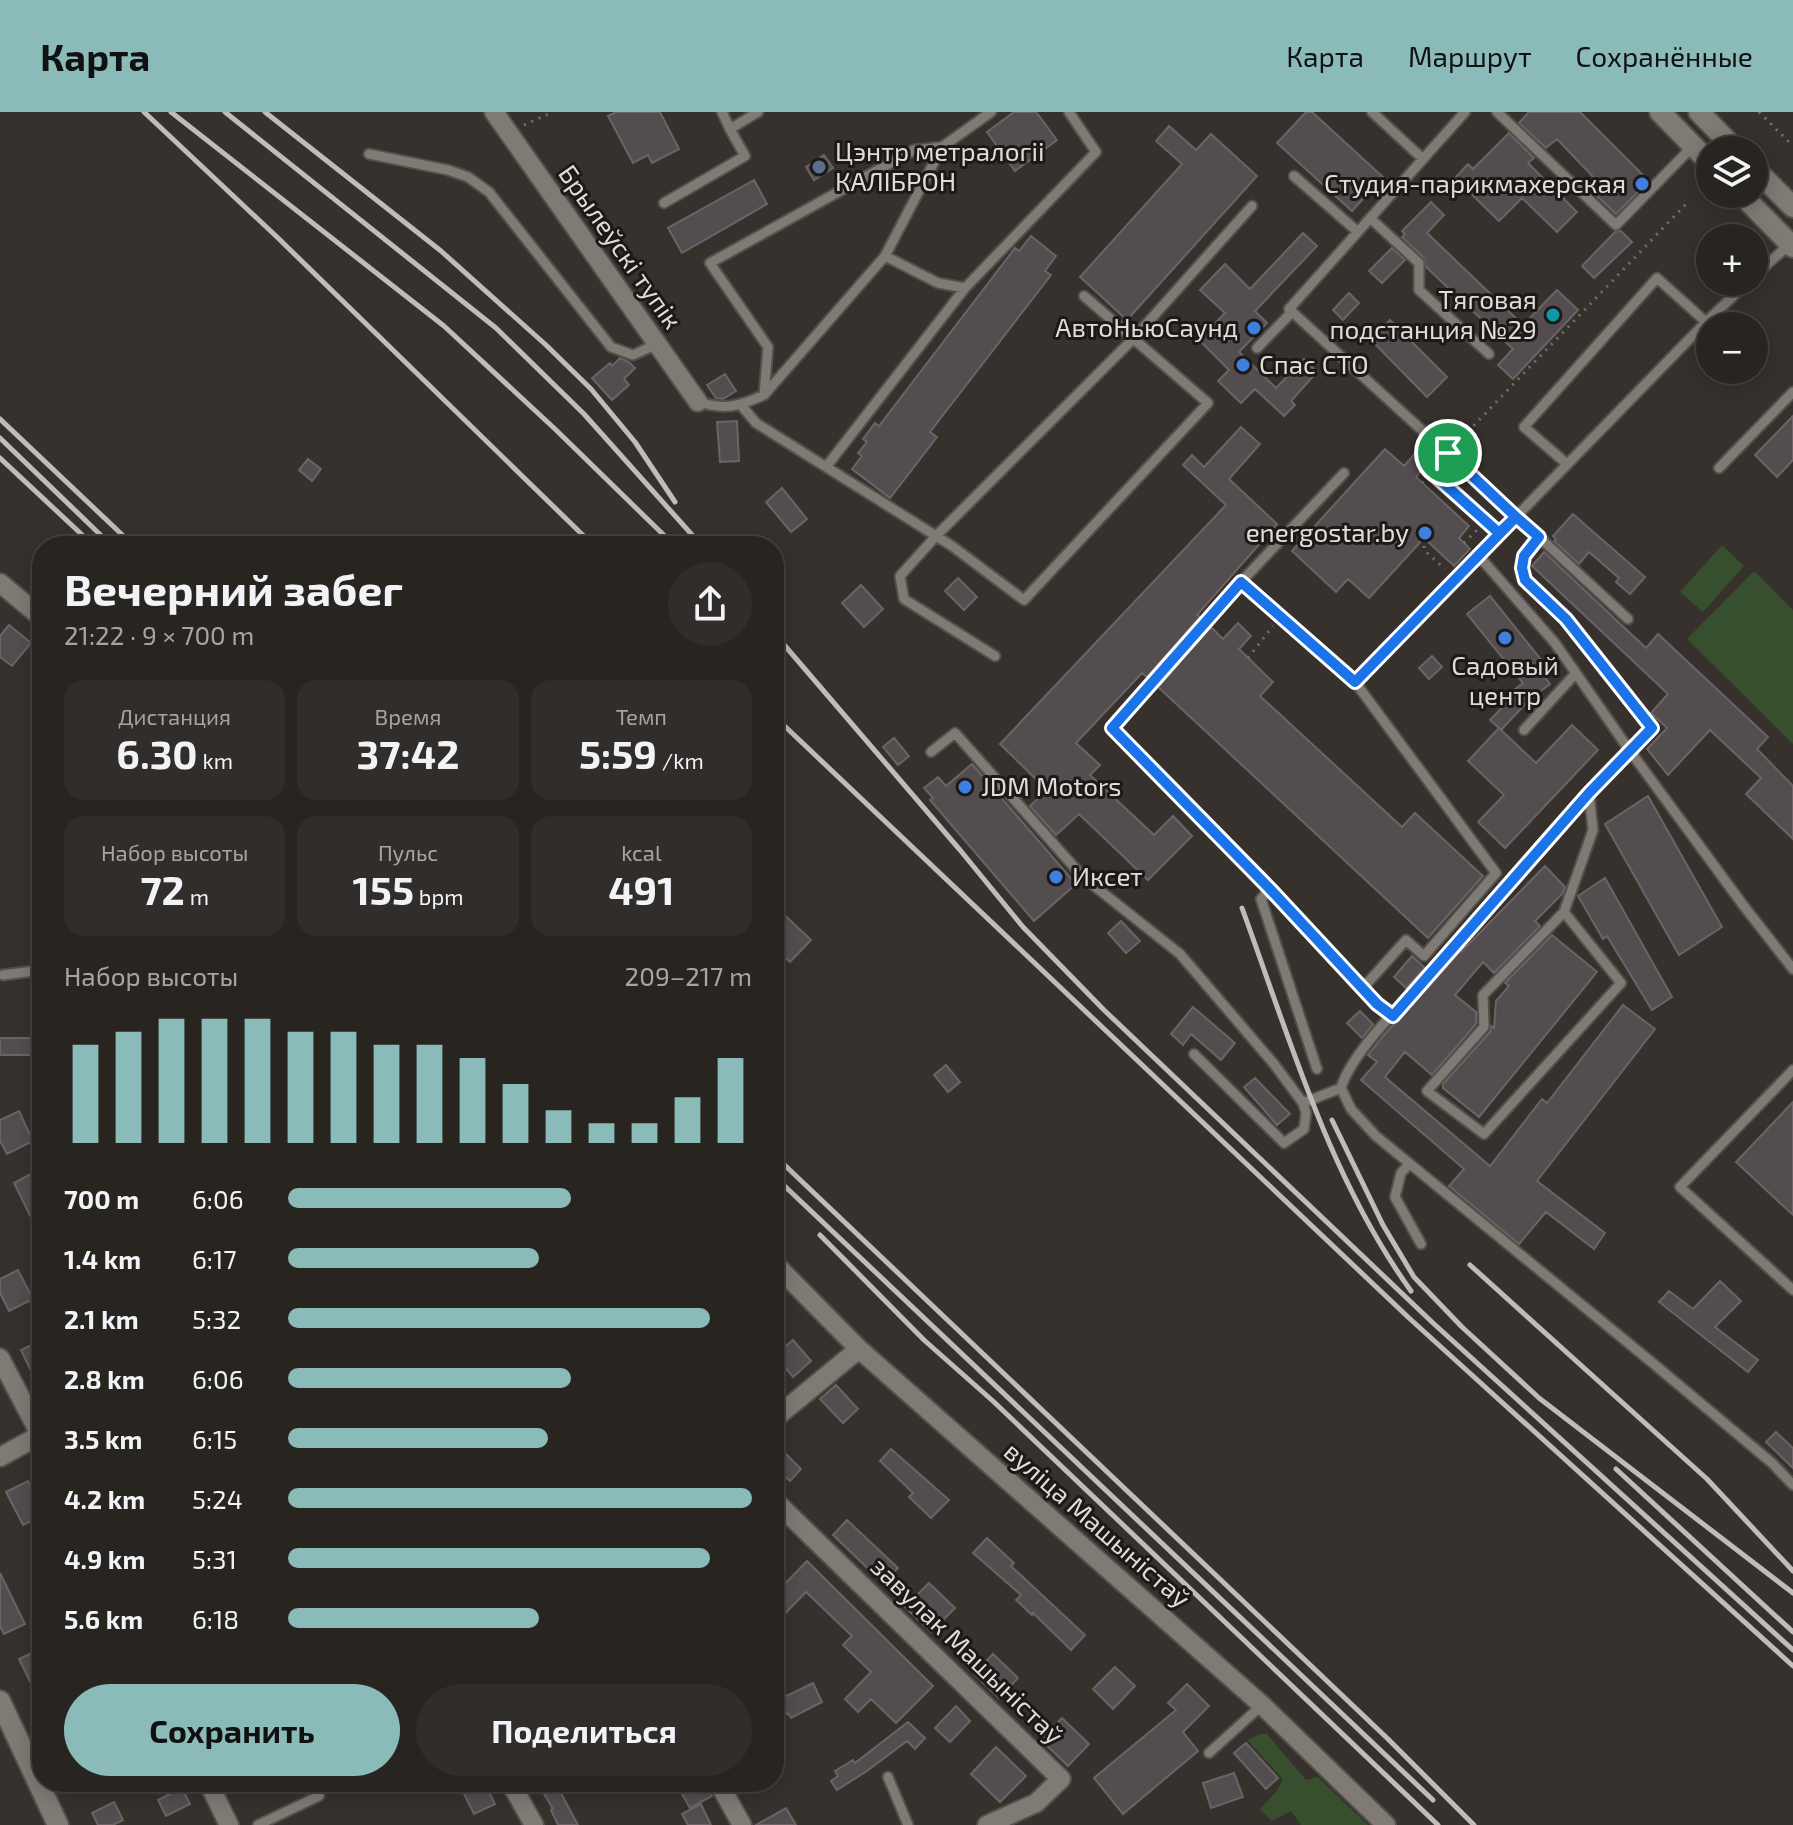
<!DOCTYPE html>
<html lang="ru">
<head>
<meta charset="utf-8">
<style>
  :root { --surface:#282521; --page:#302d2a; --text:#f1f3f6; --muted:#a5a5a5; --line:#44423f; --accent:#8bbbb9 }
  body { margin:0; font-family:"Exo 2",sans-serif; background:var(--page); color:var(--text); height:100vh; display:flex; flex-direction:column; font-size:30px; white-space:nowrap }
  * { box-sizing:border-box; margin:0 }
  p { font-size:26px; color:var(--muted) }
  .icon { flex:none; width:44px; height:44px; fill:none; stroke:currentColor; stroke-width:2; stroke-linecap:round; stroke-linejoin:round }
  .map { position:relative; flex:1; overflow:hidden }
  .drawer { position:absolute; left:32px; top:424px; width:752px; height:1256px; display:flex; flex-direction:column; background:var(--surface); border-radius:32px; box-shadow:0 4px 20px #0003,0 0 0 2px var(--line) }
  .drawer>* { flex:none }
  .controls { position:absolute; left:1696px; top:24px; display:grid; gap:16px }
  .controls a { display:grid; place-items:center; width:72px; height:72px; border-radius:50%; background:var(--surface); box-shadow:0 4px 20px #0003,0 0 0 2px var(--line); font-size:40px }
  .pin { position:absolute; display:grid; place-items:center; width:68px; height:68px; color:#fff; margin:-34px; border:4px solid #fff; border-radius:50%; box-shadow:0 2px 8px #0007 }
  .round { display:grid; place-items:center; flex:none; width:84px; height:84px; border-radius:42px; background:var(--page) }
  .head { display:flex; align-items:center; justify-content:space-between; height:136px; padding:0 32px }
  h1 { font-size:44px; font-weight:700; line-height:60px }
  .figures { display:grid; grid-template-columns:repeat(3,1fr); gap:12px; height:136px; padding:8px 32px }
  .figures div { display:grid; align-content:center; border-radius:20px; background:var(--page); text-align:center }
  .figures b { font-size:40px; font-weight:700 }
  .figures small { font-size:22px; font-weight:400 }
  .figures p { font-size:22px }
  .chart { height:224px; padding:16px 32px }
  .chart p { display:flex; justify-content:space-between }
  .chart svg { width:100%; height:144px; margin-top:8px; stroke:var(--accent); stroke-width:6 }
  .action { display:flex; gap:16px; margin-top:auto; padding:16px 32px }
  .action a { flex:1; height:92px; border-radius:48px; background:var(--accent); color:#111; font-size:32px; font-weight:700; line-height:92px; text-align:center }
  .action a+a { background:var(--page); color:var(--text) }
  ul { padding:0 32px; list-style:none; font-size:26px }
  li { display:grid; grid-template-columns:128px 96px 1fr; align-items:center; height:60px }
  li i { height:20px; border-radius:10px; background:var(--accent) }
  header { display:flex; align-items:center; gap:48px; box-sizing:border-box; height:112px; padding:0 40px; background:var(--accent); color:#111 }
  header strong { font-size:38px }
  nav { display:flex; gap:44px; margin-inline-start:auto; font-size:28px }
  .map>svg:first-child { display:block }
  .green { fill:#384f2e }
  .building { fill:#544d50; stroke:#6b6366; stroke-width:2 }
  .lines { fill:none; stroke-linecap:round; stroke-linejoin:round }
  .service-casing { stroke:#53504b; stroke-width:13 }
  .minor-casing { stroke:#53504b; stroke-width:22 }
  .tertiary-casing { stroke:#53504b; stroke-width:24 }
  .secondary-casing { stroke:#53504b; stroke-width:24 }
  .path { stroke:#736f6b; stroke-width:3; stroke-dasharray:2 6; stroke-linecap:butt }
  .service { stroke:#7f7a74; stroke-width:9 }
  .minor { stroke:#7f7a74; stroke-width:18 }
  .tertiary { stroke:#7f7a74; stroke-width:20 }
  .secondary { stroke:#7f7a74; stroke-width:20 }
  .rail { stroke:#bfbcb9; stroke-width:5 }
  .route-casing { stroke:#fff; stroke-width:16 }
  .route { stroke:#1a73e8; stroke-width:10 }
  .service-dot { fill:#5c6f8a; stroke:#1c1a17; stroke-width:3 }
  .shop-dot { fill:#3f7fe0; stroke:#1c1a17; stroke-width:3 }
  .culture-dot { fill:#0f9aa8; stroke:#1c1a17; stroke-width:3 }
  .labels { text-anchor:middle; stroke-width:6; stroke-linejoin:round; paint-order:stroke }
  .poi-label { font-size:26px; fill:#dfdcd9; stroke:#1c1a17; text-anchor:start }
  .street-label { font-size:26px; fill:#dfdcd9; stroke:#1c1a17 }
</style>
</head>
<body>
<header>
<strong>Карта</strong>
<nav><a>Карта</a><a>Маршрут</a><a>Сохранённые</a></nav>
</header>
<div class="map">
<svg width="1793" height="1713" viewBox="0 0 1793 1713">
  <rect width="100%" height="100%" fill="#36312c"/>
  <path class="green" d="M1722 433 1744 454 1703 500 1680 480Z
    M1754 459 1793 498V632L1687 527Z
    M1260 1622H1267L1306 1668 1318 1665 1368 1713H1301L1291 1699 1272 1709 1260 1697 1276 1680 1283 1667 1247 1628Z"/>
  <path class="building" d="M616 0H660L679 37 652 51 648 43 633 51 608 4Z
    M1014 0H1036L1057 28 1015 59 987 20Z
    M1306 0H1312L1383 65 1352 99 1277 31Z
    M1529 0H1580L1649 69 1616 102 1592 79 1600 72 1557 27 1546 36 1519 11Z
    M1169 14 1196 38 1211 22 1257 64 1127 208 1080 165 1182 52 1156 29Z
    M1509 21 1534 46 1528 51 1577 100 1557 120 1522 86 1499 109 1455 66 1468 52 1473 57Z
    M824 43 833 56 814 68 806 55Z
    M754 68 767 92 682 141 668 116Z
    M1431 90 1444 103 1427 121 1523 213 1557 178 1578 198 1513 267 1498 253 1513 237 1426 155 1424 146 1402 125 1405 122 1402 119Z
    M1621 119 1632 130 1594 166 1582 154 1615 120Z
    M1303 121 1317 134 1255 199 1267 211 1239 240 1276 276 1304 247 1317 260 1291 289 1295 293 1284 304 1255 277 1241 291 1218 269 1229 258 1199 228 1225 201 1200 178 1225 152 1250 177Z
    M1031 124 1056 144 1045 159 1051 163 930 320 937 325 890 386 852 357 862 344 858 341 867 330 863 327 875 311 879 314 1015 136 1019 139Z
    M1392 136 1405 148 1382 171 1369 159Z
    M1349 181 1359 191 1343 208 1333 198Z
    M1390 208 1447 265 1427 285 1371 228Z
    M620 246 629 250 635 256 624 267 629 273 612 288 592 266 610 251 612 254Z
    M725 262 736 279 723 287 716 286 707 273Z
    M1793 304V348L1777 365 1755 343Z
    M737 309 739 349 720 350 717 310Z
    M1241 315 1260 332 1229 367 1277 412 1197 503 1200 505 1147 565 1142 561 1076 631 1100 653 1090 663 1154 723 1173 704 1192 724 1148 768 1079 702 1056 723 1030 694 1047 678 1000 632 1226 393 1183 353 1192 343 1204 355Z
    M1385 337 1404 354 1419 337 1431 347 1416 365 1469 414 1459 426 1470 437 1454 454 1424 426 1369 486 1348 467 1336 480 1292 439Z
    M308 347 321 357 312 369 299 358Z
    M782 376 807 407 791 420 766 390Z
    M1573 402 1645 465 1630 482 1616 470 1619 466 1589 440 1579 452 1554 429 1556 427 1553 424Z
    M1544 440 1646 536 1658 522 1768 625 1757 637 1793 674V727L1746 682 1761 666 1710 618 1668 663 1647 637 1667 616 1651 601 1668 582 1532 454Z
    M958 466 977 485 964 498 945 479Z
    M861 473 883 497 864 515 842 491Z
    M1490 484 1543 550 1537 555 1550 572 1530 587 1501 618 1490 608 1516 581 1514 578 1523 571 1467 502Z
    M1238 511 1251 524 1239 537 1273 570 1260 584 1402 715 1415 701 1483 764 1428 826 1158 575 1211 515 1223 527Z
    M9 513 31 531 12 554 0 545V524Z
    M1432 544 1442 555 1429 567 1419 556Z
    M1572 613 1598 638 1505 736 1478 710 1504 683 1468 649 1499 616 1536 651Z
    M894 626 909 644 898 653 883 635Z
    M972 652 1076 772 1034 809 930 688 933 686 924 676 938 665 946 674Z
    M1648 684 1722 815 1679 843 1605 712Z
    M1545 754 1565 775 1563 781 1535 809 1540 814 1494 861 1483 850 1455 883 1476 900V912L1432 963 1405 940 1385 965 1490 1054 1542 987 1547 991 1623 893 1655 917 1537 1069 1605 1121 1594 1137 1546 1100 1519 1132 1449 1074 1464 1057 1361 968 1377 950 1368 943 1384 923 1461 838 1462 839Z
    M1605 766 1672 885 1652 898 1607 824 1603 827 1578 784Z
    M774 793 811 828 790 850 774 835Z
    M1121 809 1140 829 1126 841 1108 821Z
    M1552 823 1597 860 1479 1005 1443 976V972L1490 920 1491 914 1494 916 1496 889 1509 874 1505 871Z
    M1412 844 1425 856 1406 876 1394 865Z
    M1193 895 1235 931 1221 948 1191 922 1183 933 1171 922Z
    M1360 899 1373 912 1362 926 1347 911Z
    M0 926H36V943H0Z
    M946 953 960 970 948 980 934 963Z
    M1255 966 1290 1002 1277 1013 1244 975Z
    M1793 990V1103L1736 1050Z
    M19 999 33 1029 7 1042 0 1029V1008Z
    M38 1058 42 1066V1128L14 1071Z
    M18 1158 33 1187 9 1199 0 1181V1167Z
    M1720 1169 1741 1189 1715 1215 1758 1248 1748 1260 1659 1190 1669 1179 1693 1197Z
    M42 1228V1282L21 1238Z
    M793 1228 811 1249 793 1265 775 1243Z
    M836 1273 858 1297 843 1311 820 1287Z
    M1776 1320 1793 1336V1356L1766 1330Z
    M781 1337 801 1357 790 1369 774 1354V1344Z
    M891 1337 949 1388 931 1406 909 1385 913 1381 880 1349Z
    M28 1369 42 1397V1404L23 1413 6 1380Z
    M847 1408 898 1456 883 1471 833 1423Z
    M987 1426 1014 1451 1011 1454 1085 1523 1071 1538 1033 1501 1032 1503 1016 1488 1021 1483 973 1441Z
    M807 1449 933 1574 896 1611 871 1587 858 1600 845 1587 871 1560 843 1533 852 1524 806 1480 774 1513V1483Z
    M0 1461 25 1512 4 1522 0 1514Z
    M929 1471 955 1496 931 1520 905 1495Z
    M42 1536V1594L19 1547Z
    M993 1542 1018 1566 999 1586 974 1562Z
    M1115 1555 1135 1574 1113 1597 1093 1577Z
    M813 1571 822 1590 791 1606 788 1601 774 1609V1590Z
    M1187 1572 1209 1594 1183 1620 1198 1639 1123 1702 1094 1666 1176 1598 1168 1591Z
    M956 1594 970 1609 950 1630 935 1616Z
    M1062 1606 1089 1632 1068 1654 1041 1628Z
    M908 1610 925 1626 915 1637 907 1629 867 1659 837 1678 831 1669 838 1664 835 1659 853 1648 855 1651Z
    M1246 1631 1278 1666 1266 1677 1234 1641Z
    M996 1635 1026 1664 1000 1690 971 1662Z
    M1234 1661 1243 1685 1211 1696 1203 1671Z
    M467 1670H484L495 1692 474 1702 460 1674Z
    M537 1670H555L578 1713H558L551 1698 553 1697Z
    M675 1670H704L712 1684 690 1696Z
    M182 1676 190 1692 166 1704 158 1688Z
    M114 1690 123 1708 113 1713H98L92 1701Z
    M701 1692 711 1713H688L682 1702Z
    M786 1696 796 1713H756Z"/>
  <g class="lines">
    <defs>
      <path id="service" d="M722 0 730 17
        M1372 0 1423 47
        M1465 0 1289 197 1539 425 1524 444 1522 456 1525 468 1566 507 1652 616 1630 639 1743 793 1793 857
        M1497 0 1616 113 1693 34
        M369 42 448 58 468 65 489 80 611 235 633 243 657 232
        M1294 64 1358 120
        M664 91 745 44 730 17 758 0
        M1370 106 1419 151V178L1489 242
        M885 144 938 171 965 176 1096 40 1069 0
        M1754 164 1790 132
        M1257 236 1292 200
        M764 283 768 235 710 151 914 38 942 35 991 0
        M698 290C726 298 737 295 764 283L885 144 942 35
        M741 293 756 311 952 434 1024 488 1208 291 1084 184
        M1567 352 1524 315 1657 166 1706 210
        M826 355 965 176
        M1719 356 1793 280
        M1539 425 1628 507
        M1478 443 1555 531 1630 639C1560 710 1496 787 1430 861 1404 890 1351 941 1341 976L1351 997 1376 1024 1649 1248 1772 1351 1793 1373
        M1241 470 1344 361
        M995 544 904 487 900 464 936 424 1133 227 1252 94
        M1355 570 1706 210 1748 170
        M1524 618 1576 561
        M931 640 955 621 1083 765 1180 842 1274 952 1303 991 1341 976
        M1270 777 1261 787 1317 957
        M1564 800 1621 871 1484 1022 1427 979 1484 915 1483 883 1564 800 1593 718 1589 681
        M3 863 42 858
        M1363 876 1406 828 1424 844 1496 761 1355 570 1241 470 1112 616 1270 777 1363 876 1393 904
        M1194 942 1284 1031 1304 1017 1306 1001 1303 991
        M1793 958 1680 1075 1793 1178
        M1409 1052 1401 1061 1395 1085 1421 1132
        M1209 1641 1262 1593
        M888 1665 908 1713
        M258 1713 319 1684"/>
      <path id="minor" d="M494 0 698 290
        M0 471 42 506
        M774 1151 859 1237 1262 1593 1386 1713
        M0 1246 42 1326
        M774 1307 859 1237
        M0 1345 42 1322
        M774 1388 1061 1667 1036 1691 987 1713
        M208 1670 229 1713
        M510 1670 534 1713
        M718 1670 742 1713"/>
      <path id="tertiary" d="M0 1589 58 1713"/>
      <path id="secondary" d="M1660 0 1710 51
        M1699 0 1736 38
        M1754 56 1793 95
        M1741 82 1793 135"/>
    </defs>
    <use href="#service" class="service-casing"/>
    <use href="#minor" class="minor-casing"/>
    <use href="#tertiary" class="tertiary-casing"/>
    <use href="#secondary" class="secondary-casing"/>
    <path class="path" d="M1759 0 1793 34
      M524 13 553 0
      M1457 331 1687 91
      M1431 360 1491 414
      M1422 371 1438 352
      M1424 426V438L1445 457
      M1464 431 1486 409
      M1248 546 1273 514"/>
    <use href="#service" class="service"/>
    <use href="#minor" class="minor"/>
    <use href="#tertiary" class="tertiary"/>
    <use href="#secondary" class="secondary"/>
    <path class="rail" d="M144 0 278 126 594 434
      M171 0 444 214 555 317 675 434
      M225 0 496 216 584 302 702 434
      M265 0 441 139 546 233 591 277 635 330 675 390
      M0 307 134 434
      M0 326 112 434
      M0 346 94 434
      M774 521 960 738 1023 815 1104 898 1433 1211 1793 1538
      M774 604 1409 1206 1793 1554
      M1242 796C1290 927 1329 1065 1411 1179
      M1332 1008 1383 1113 1414 1165 1462 1215 1539 1286 1793 1481
      M774 1043 1388 1627 1474 1713
      M774 1064 1433 1688
      M820 1123 924 1228 994 1290 1438 1713
      M1470 1153 1707 1367 1793 1459
      M1616 1357 1793 1520"/>
  </g>
  <g class="lines">
    <defs>
      <path id="route" d="M1448 341 1516 405 1355 570 1241 470 1112 616 1270 777 1377 892 1393 904 1589 681 1652 616 1566 507 1525 468 1522 456 1524 444 1539 425 1516 405 1499 421 1431 360 1448 341"/>
    </defs>
    <use href="#route" class="route-casing"/>
    <use href="#route" class="route"/>
  </g>
  <circle class="service-dot" cx="819" cy="55" r="8"/>
  <g class="shop-dot">
    <circle cx="1642" cy="72" r="8"/>
    <circle cx="1254" cy="216" r="8"/>
    <circle cx="1243" cy="253" r="8"/>
    <circle cx="1425" cy="421" r="8"/>
    <circle cx="1505" cy="526" r="8"/>
    <circle cx="965" cy="675" r="8"/>
    <circle cx="1056" cy="765" r="8"/>
  </g>
  <circle class="culture-dot" cx="1553" cy="203" r="8"/>
  <g class="labels">
    <g class="poi-label">
      <text x="835" y="49">Цэнтр метралогіі<tspan x="835" dy="30">КАЛIБРОН</tspan></text>
      <text x="1626" y="81" text-anchor="end">Студия-парикмахерская</text>
      <text x="1537" y="197" text-anchor="end">Тяговая<tspan x="1537" dy="30">подстанция №29</tspan></text>
      <text x="1238" y="225" text-anchor="end">АвтоНьюСаунд</text>
      <text x="1259" y="262">Спас СТО</text>
      <text x="1409" y="430" text-anchor="end">energostar.by</text>
      <text x="1505" y="563" text-anchor="middle">Садовый<tspan x="1505" dy="30">центр</tspan></text>
      <text x="981" y="684">JDM Motors</text>
      <text x="1072" y="774">Иксет</text>
    </g>
    <g class="street-label">
      <text transform="translate(620 135) rotate(55)" y="9">Брылеўскі тупік</text>
      <text transform="translate(1097 1413) rotate(41)" y="9">вуліца Машыністаў</text>
      <text transform="translate(967 1539) rotate(44)" y="9">завулак Машыністаў</text>
    </g>
  </g>
</svg>
<div class="controls">
<a><svg class="icon" aria-label="layers" viewBox="0 0 24 24"><path d="M12 4l9 5-9 5-9-5zM3 14l9 5 9-5"/></svg></a>
<a>+</a>
<a>−</a>
</div>
<div class="pin" style="left:1448px;top:341px;background:#1e9e55"><svg class="icon" aria-label="arrive" viewBox="0 0 24 24"><path d="M6 21V4h12l-3 4 3 4H6"/></svg></div>
<section class="drawer">
<div class="head"><div><h1>Вечерний забег</h1><p>21:22 · 9 × 700 m</p></div><a class="round"><svg class="icon" aria-label="share" viewBox="0 0 24 24"><path d="M12 15V3M7 8l5-5 5 5M5 13v7h14v-7"/></svg></a></div>
<div class="figures">
<div><p>Дистанция</p><b>6.30<small> km</small></b></div>
<div><p>Время</p><b>37:42</b></div>
<div><p>Темп</p><b>5:59<small> /km</small></b></div>
</div>
<div class="figures">
<div><p>Набор высоты</p><b>72<small> m</small></b></div>
<div><p>Пульс</p><b>155<small> bpm</small></b></div>
<div><p>kcal</p><b>491</b></div>
</div>
<div class="chart"><p><span>Набор высоты</span>209–217 m</p>
<svg viewBox="0 0 160 44" preserveAspectRatio="none"><path d="M5 44V14M15 44V10M25 44V6M35 44V6M45 44V6M55 44V10M65 44V10M75 44V14M85 44V14M95 44V18M105 44V26M115 44V34M125 44V38M135 44V38M145 44V30M155 44V18"/></svg>
</div>
<ul>
<li><b>700 m</b>6:06<i style="width:61%"></i></li>
<li><b>1.4 km</b>6:17<i style="width:54%"></i></li>
<li><b>2.1 km</b>5:32<i style="width:91%"></i></li>
<li><b>2.8 km</b>6:06<i style="width:61%"></i></li>
<li><b>3.5 km</b>6:15<i style="width:56%"></i></li>
<li><b>4.2 km</b>5:24<i style="width:100%"></i></li>
<li><b>4.9 km</b>5:31<i style="width:91%"></i></li>
<li><b>5.6 km</b>6:18<i style="width:54%"></i></li>
</ul>
<div class="action"><a>Сохранить</a><a>Поделиться</a></div>
</section>
</div>
</body>
</html>
